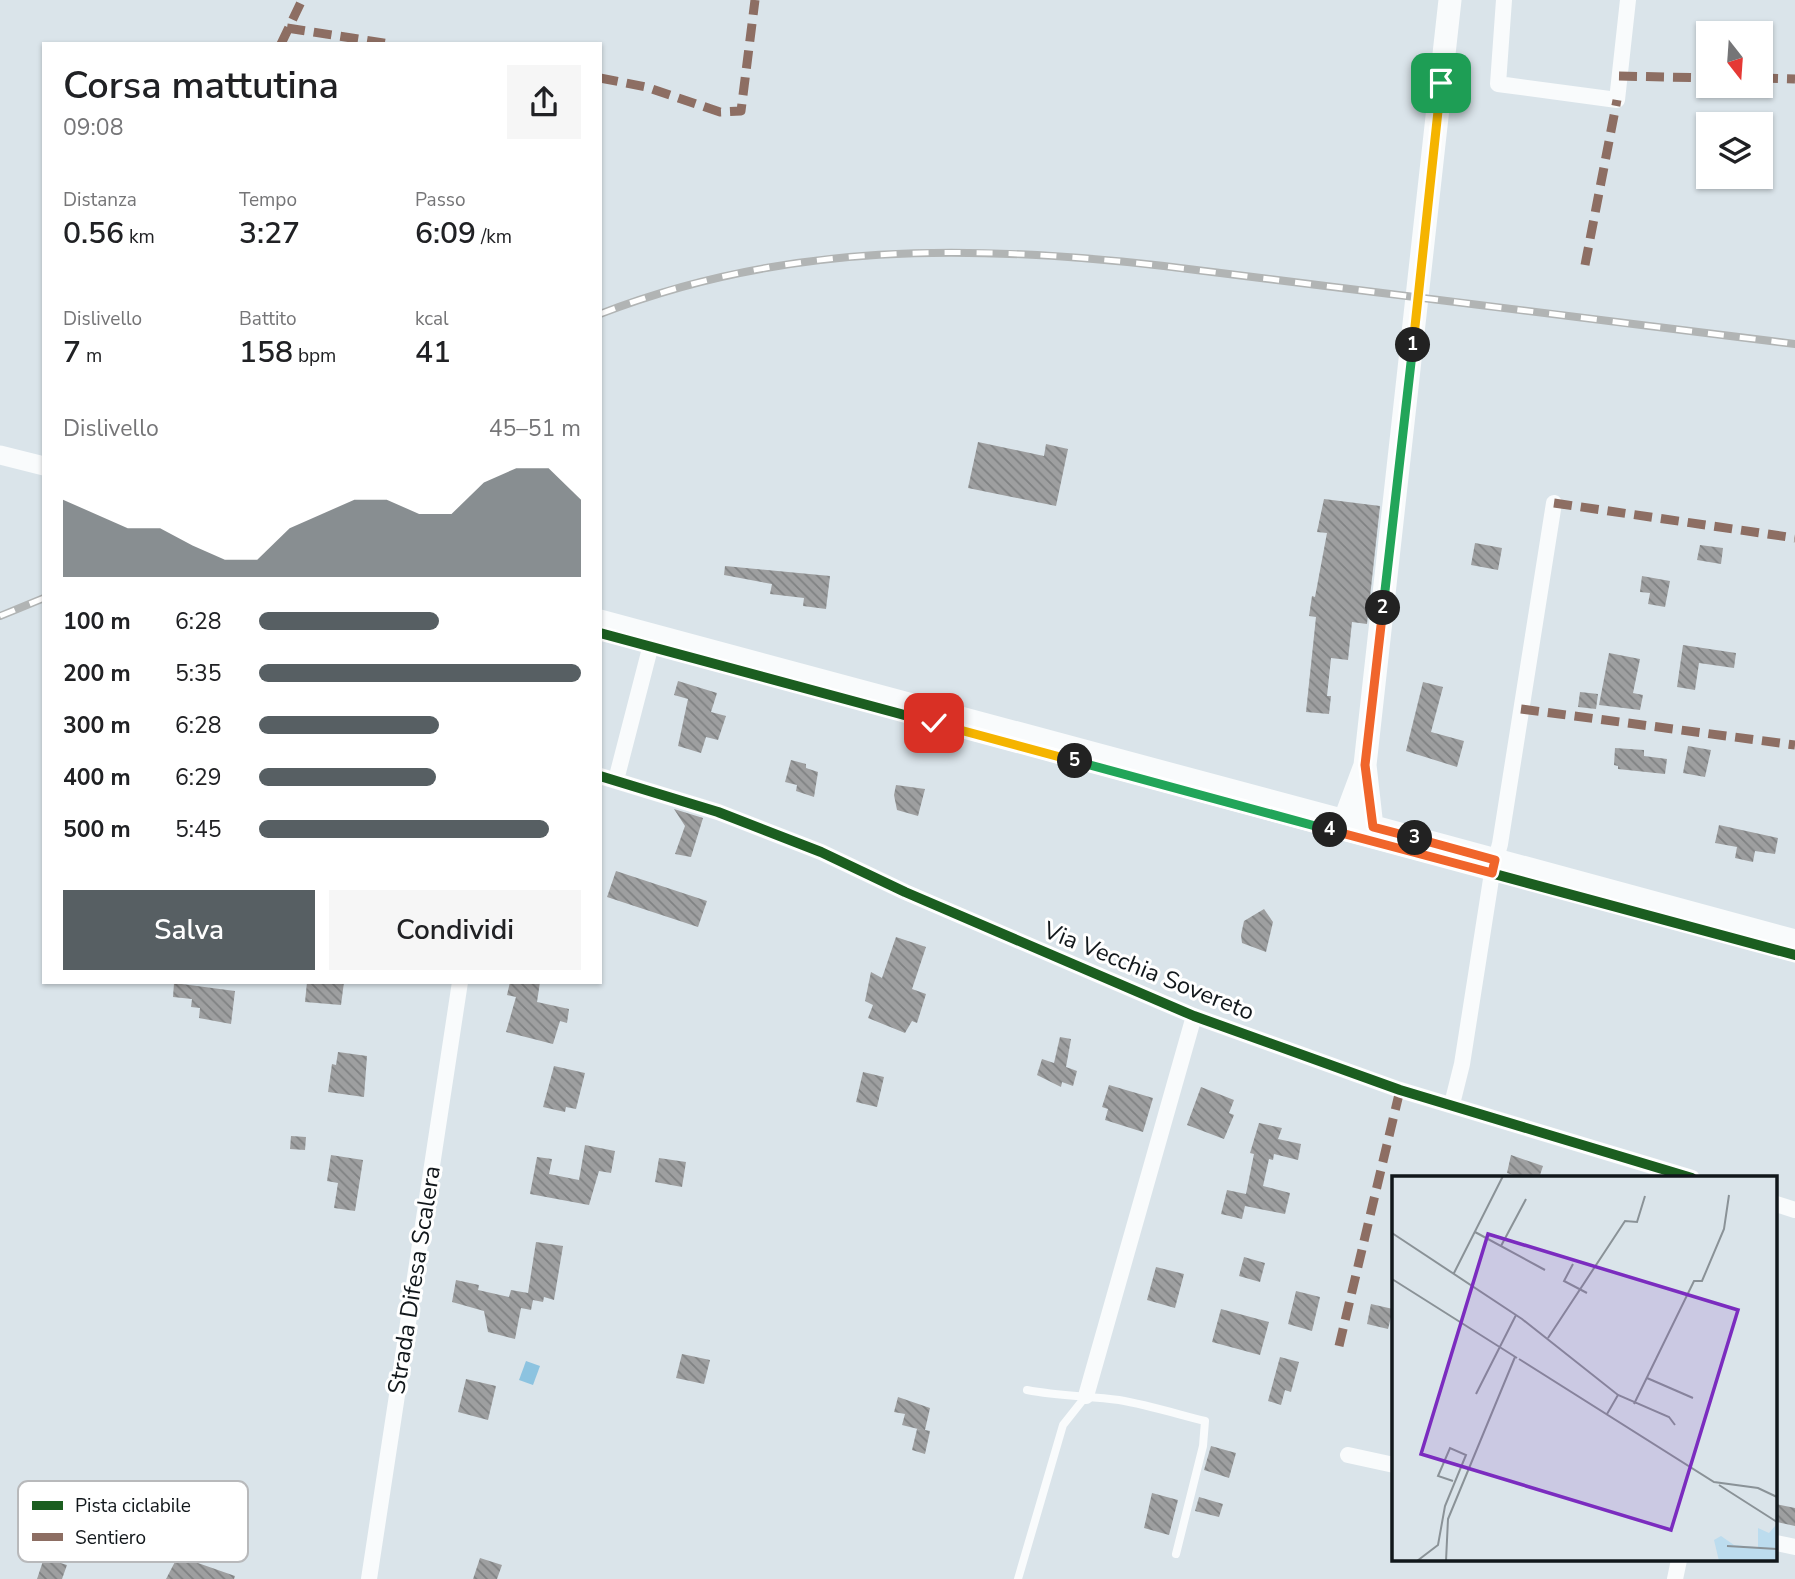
<!DOCTYPE html>
<html lang="it">
<head>
<meta charset="utf-8">
<style>
  :root { --surface:#fff; --page:#f6f6f6; --text:#202124; --muted:#757577; --accent:#575f63 }
  body { margin:0; font-family:"Nunito Sans",sans-serif; background:var(--page); color:var(--text); height:100vh; display:flex; flex-direction:column; font-size:26px; white-space:nowrap }
  * { box-sizing:border-box; margin:0 }
  p { font-size:23px; color:var(--muted) }
  .icon { flex:none; width:38px; height:38px; fill:none; stroke:currentColor; stroke-width:2; stroke-linecap:round; stroke-linejoin:round }
  .map { position:relative; flex:1; overflow:hidden }
  .details { position:absolute; left:42px; top:42px; width:560px; height:942px; display:flex; flex-direction:column; background:var(--surface); border-radius:0px; box-shadow:0 2px 5px #0004 }
  .details>* { flex:none }
  .needle { width:46px; rotate:163deg }
  .controls { position:absolute; left:1696px; top:21px; display:grid; gap:14px }
  .controls a { display:grid; place-items:center; width:77px; height:77px; border-radius:0px; background:var(--surface); box-shadow:0 2px 5px #0004; font-size:35px }
  .pin { position:absolute; display:grid; place-items:center; width:60px; height:60px; color:#fff; margin:-30px; border-radius:14px; box-shadow:0 4px 10px #0006 }
  .km { position:absolute; width:35px; height:35px; margin:-18px; border-radius:50%; background:#222; color:#fff; font-size:19px; line-height:35px; text-align:center }
  .round { display:grid; place-items:center; flex:none; width:74px; height:74px; border-radius:0px; background:var(--page) }
  .summary { display:flex; align-items:center; justify-content:space-between; height:119px; padding:0 21px }
  h1 { font-size:38px; font-weight:600; line-height:52px }
  .figures { display:grid; grid-template-columns:repeat(3,1fr); gap:10px; height:119px; padding:7px 21px }
  .figures div { display:grid; align-content:center }
  .figures b { font-size:30px; font-weight:600 }
  .figures small { font-size:19px; font-weight:400 }
  .figures p { font-size:19px }
  .chart { height:196px; padding:14px 21px }
  .chart p { display:flex; justify-content:space-between }
  .chart svg { width:100%; height:126px; margin-top:7px; fill:var(--accent); opacity:.7 }
  .button { display:flex; gap:14px; margin-top:auto; padding:14px 21px }
  .button a { flex:1; height:80px; border-radius:0px; background:var(--accent); color:#fff; font-size:28px; font-weight:600; line-height:80px; text-align:center }
  .button a+a { background:var(--page); color:var(--text) }
  ul { padding:0 21px; list-style:none; font-size:23px }
  li { display:grid; grid-template-columns:112px 84px 1fr; align-items:center; height:52px }
  li i { height:18px; border-radius:9px; background:var(--accent) }
  .map>svg:first-child { display:block }
  .water { fill:#8cc3e0 }
  .building { fill:url(#building-back-hatch) }
  .lines { fill:none; stroke-linecap:round; stroke-linejoin:round }
  .service { stroke:#f9fbfc; stroke-width:8 }
  .minor { stroke:#f9fbfc; stroke-width:16 }
  .tertiary { stroke:#f9fbfc; stroke-width:19 }
  .secondary { stroke:#f9fbfc; stroke-width:23 }
  .rail-casing { stroke:#b1b4b4; stroke-width:8 }
  .rail { stroke:#fff; stroke-width:5; stroke-dasharray:16; stroke-linecap:butt }
  .quiet { stroke:#8d6e63; stroke-width:9; stroke-dasharray:18 9; stroke-linecap:butt }
  .cycleway-casing { stroke:#fff; stroke-width:15 }
  .cycleway { stroke:#1b5e20; stroke-width:10 }
  .split-1-casing { stroke:#fff; stroke-width:14 }
  .split-2-casing { stroke:#fff; stroke-width:14 }
  .split-3-casing { stroke:#fff; stroke-width:14 }
  .split-4-casing { stroke:#fff; stroke-width:14 }
  .split-5-casing { stroke:#fff; stroke-width:14 }
  .split-6-casing { stroke:#fff; stroke-width:14 }
  .split-1 { stroke:#f5b400; stroke-width:9 }
  .split-2 { stroke:#22a559; stroke-width:9 }
  .split-3 { stroke:#f0652b; stroke-width:9 }
  .split-4 { stroke:#f0652b; stroke-width:9 }
  .split-5 { stroke:#22a559; stroke-width:9 }
  .split-6 { stroke:#f5b400; stroke-width:9 }
  .labels { text-anchor:middle; stroke-width:6; stroke-linejoin:round; paint-order:stroke }
  .street-label { font-size:24px; fill:#11171b; stroke:#fff }
  .inset-road { fill:none; stroke:#8a9297; stroke-width:2 }
  .view { fill:#7b2cbf; fill-opacity:0.15; stroke:#7b2cbf; stroke-width:3.5 }
  .inset-edge { fill:none; stroke:#11171b; stroke-width:3.5 }
  .key { fill:#fff; stroke:#b8b9bb; stroke-width:2 }
  .key-label { font-size:19px; fill:#11171b }
</style>
</head>
<body>
<div class="map">
<svg width="1795" height="1579" viewBox="0 0 1795 1579">
  <defs>
    <pattern id="building-back-hatch" width="6" height="6" patternUnits="userSpaceOnUse" patternTransform="scale(1.75)"><rect width="6" height="6" fill="#9e9fa0"/><path d="M-1 5l2 2M0 0l6 6M5-1l2 2" fill="none" stroke="#7f8182"/></pattern>
  </defs>
  <rect width="100%" height="100%" fill="#dae4ea"/>
  <path class="water" d="M526 1361 540 1366 533 1385 519 1380Z"/>
  <path class="building" d="M978 442 1044 456 1046 444 1068 449 1056 506 968 488Z
    M1324 499 1380 506 1367 624 1352 622 1348 660 1331 658 1327 696H1331L1329 714 1306 712 1316 617 1309 616 1312 596 1315 597 1327 533 1317 532Z
    M1475 543 1502 548 1498 570 1471 565Z
    M1700 545 1723 548 1721 564 1697 560Z
    M725 566 830 576 826 609 803 606 804 598 770 594 772 584 724 575Z
    M1642 576 1670 581 1665 607 1648 604 1650 593 1640 592Z
    M1683 645 1736 653 1734 668 1699 663 1695 690 1677 687Z
    M1609 653 1640 659 1633 693 1643 695 1640 710 1599 705Z
    M678 681 717 693 711 712 726 716 718 740 706 737 701 753 678 746 688 699 674 695Z
    M1423 682 1443 687 1431 732 1464 741 1457 767 1406 751Z
    M1580 692 1598 694 1596 709 1578 707Z
    M1688 746 1711 750 1705 777 1683 773Z
    M1615 748 1644 750V756L1667 759 1665 774 1618 769V766L1614 765Z
    M791 760 806 764V768L818 772 814 797 796 791 797 785 785 782Z
    M896 785 925 789 918 816 897 810 894 795Z
    M674 809 703 818 691 857 675 854 685 826Z
    M1719 825 1778 838 1775 854 1755 851 1753 862 1735 858 1737 847 1715 843Z
    M616 871 707 901 698 927 607 897Z
    M1264 909 1273 922 1266 952 1242 943 1241 935 1244 921Z
    M896 937 926 947 912 989 926 994 917 1023 912 1021 905 1033 868 1018 873 1005 865 1001 871 972 882 978Z
    M307 982H344L341 1005 305 1002Z
    M510 982H540L537 1002 569 1009 567 1023 560 1021 553 1044 506 1032 516 997 507 995Z
    M174 983 235 991 231 1024 199 1018 200 1008 191 1007 192 999 173 997Z
    M1060 1037 1071 1039 1066 1067 1077 1071 1073 1086 1062 1082 1061 1087 1037 1075 1042 1059 1054 1063Z
    M338 1052 367 1056 364 1097 328 1092 332 1064 336 1065Z
    M554 1066 585 1073 576 1109 566 1107 565 1112 543 1107Z
    M863 1072 884 1077 877 1107 856 1102Z
    M1109 1085 1153 1098 1143 1132 1105 1120 1108 1109 1102 1107Z
    M1201 1087 1234 1100 1229 1113 1234 1115 1224 1139 1187 1125Z
    M1259 1123 1282 1128 1278 1139 1301 1144 1298 1160 1274 1154 1273 1160 1269 1159 1263 1186 1290 1193 1285 1214 1245 1206 1242 1219 1221 1214 1227 1190 1246 1194 1254 1154 1250 1153Z
    M291 1136 306 1137 305 1150 290 1149Z
    M585 1145 615 1151 611 1173 599 1171 589 1205 530 1194 537 1157 552 1159 549 1174 579 1180Z
    M331 1155 363 1160 355 1211 334 1208 338 1183 327 1181Z
    M1511 1155 1543 1166 1539 1178H1522L1507 1173Z
    M659 1158 686 1162 682 1187 655 1182Z
    M536 1242 563 1246 554 1300 544 1297 543 1302 533 1300 531 1310 521 1308 515 1339 488 1332 484 1311 452 1302 456 1280 479 1285 478 1290 509 1297 511 1290 528 1293Z
    M1244 1257 1265 1263 1260 1282 1239 1276Z
    M1156 1267 1184 1274 1175 1308 1147 1300Z
    M1296 1291 1320 1297 1312 1331 1288 1324Z
    M1371 1304 1393 1309 1388 1329 1367 1324Z
    M1221 1309 1269 1322 1260 1355 1212 1342Z
    M682 1354 710 1360 704 1384 676 1378Z
    M1280 1357 1299 1362 1291 1392 1285 1390 1281 1405 1268 1401Z
    M466 1379 496 1386 488 1420 458 1412Z
    M898 1397 930 1408 925 1430 930 1431 925 1454 912 1450 917 1429 922 1430 902 1425 905 1414 894 1412Z
    M1211 1446 1236 1453 1229 1478 1204 1470Z
    M1152 1493 1178 1500 1169 1535 1144 1528Z
    M1199 1497 1223 1504 1219 1517 1195 1511Z
    M1776 1504 1795 1508V1526L1777 1522Z
    M178 1556 235 1576 234 1579H166Z
    M44 1558 67 1565 62 1579H37Z
    M480 1558 502 1565 497 1579H473Z"/>
  <g class="lines">
    <path class="service" d="M1027 1390C1058 1396 1088 1396 1119 1400 1148 1405 1177 1414 1205 1421L1203 1446 1176 1554
      M1018 1579 1063 1425 1086 1396"/>
    <path class="minor" d="M1504 0 1498 84 1617 100 1628 0
      M600 776 718 812 821 852 905 892 1194 1016 1400 1090 1692 1178
      M616 780 654 633
      M1452 1104 1462 1064 1492 873 1500 844 1554 503
      M1776 1204 1795 1210
      M1086 1396 1194 1016
      M1348 1455 1394 1465
      M1776 1543 1795 1547
      M369 1579 460 982
      M1675 1579 1679 1560"/>
    <path class="tertiary" d="M0 455 44 466
      M600 619 1345 819"/>
    <path class="secondary" d="M1364 768 1345 819 1795 941
      M1372 827 1365 765 1450 0"/>
    <defs>
      <path id="rail" d="M600 314C785 242 971 244 1164 266L1795 344
        M0 616 44 598"/>
    </defs>
    <use href="#rail" class="rail-casing"/>
    <use href="#rail" class="rail"/>
    <path class="quiet" d="M287 28 390 44
      M281 44 302 0
      M1619 76 1708 78
      M600 78 646 87 720 112 741 111 755 0
      M1760 78 1795 79
      M1585 265 1617 100
      M1554 503 1795 538
      M1521 709 1795 745
      M1339 1346 1400 1090"/>
    <defs>
      <path id="cycleway" d="M600 633 1795 955
        M600 776 718 812 821 852 905 892 1194 1016 1400 1090 1692 1178"/>
    </defs>
    <use href="#cycleway" class="cycleway-casing"/>
    <use href="#cycleway" class="cycleway"/>
  </g>
  <g class="lines">
    <defs>
      <path id="split-1" d="M1413 345 1441 83"/>
      <path id="split-2" d="M1383 608 1413 345"/>
      <path id="split-3" d="M1383 608 1365 765 1373 827 1415 838"/>
      <path id="split-4" d="M1330 830 1492 873 1495 860 1415 838"/>
      <path id="split-5" d="M1075 761 1330 830"/>
      <path id="split-6" d="M934 723 1075 761"/>
    </defs>
    <use href="#split-1" class="split-1-casing"/>
    <use href="#split-2" class="split-2-casing"/>
    <use href="#split-3" class="split-3-casing"/>
    <use href="#split-4" class="split-4-casing"/>
    <use href="#split-5" class="split-5-casing"/>
    <use href="#split-6" class="split-6-casing"/>
    <use href="#split-1" class="split-1"/>
    <use href="#split-2" class="split-2"/>
    <use href="#split-3" class="split-3"/>
    <use href="#split-4" class="split-4"/>
    <use href="#split-5" class="split-5"/>
    <use href="#split-6" class="split-6"/>
  </g>
  <g class="labels">
    <g class="street-label">
      <text transform="translate(1149 971) rotate(22)" y="8">Via Vecchia Sovereto</text>
      <text transform="translate(414 1280) rotate(-81)" y="8">Strada Difesa Scalera</text>
    </g>
  </g>
  <g transform="translate(1392 1176)">
    <rect width="385" height="385" fill="#dae4ea"/>
    <path d="M329 360 342 369 385 373V385H327L322 364Z" fill="#bcdcee"/>
    <path d="M384 349 385 373 366 372V352L377 357Z" fill="#bcdcee"/>
    <path class="inset-road" d="M83 56 153 94M0 57 130 143 226 219 277 241 283 249M109 70 134 23M181 88 172 105 195 117M62 97 111 0M0 103 125 182M156 162 233 45 245 46 253 20M127 183 322 306 366 312 385 321M255 202 301 222M84 218 124 139M242 228 302 105H310L332 53 337 19M215 238 226 219M327 309 385 346M335 370 385 373M25 385 46 369 53 330 74 279 58 272 46 300 61 305M54 385 56 343 123 181"/>
    <path class="view" d="M96 58 346 134 279 354 29 278Z"/>
    <rect width="385" height="385" class="inset-edge"/>
  </g>
  <rect x="18" y="1481" width="230" height="81" rx="10" class="key"/>
  <rect x="32" y="1501" width="31" height="9" fill="#1b5e20"/>
  <rect x="32" y="1533" width="31" height="8" fill="#8d6e63"/>
  <g class="key-label">
    <text x="75" y="1512">Pista ciclabile</text>
    <text x="75" y="1544">Sentiero</text>
  </g>
</svg>
<div class="controls">
<a><svg class="needle" viewBox="-14 -14 28 28"><path d="M0-13l5 13h-10z" fill="#e53935"/><path d="M0 13l5-13h-10z" fill="#757577"/></svg></a>
<a><svg class="icon" aria-label="layers" viewBox="0 0 24 24"><path d="M12 4l9 5-9 5-9-5zM3 14l9 5 9-5"/></svg></a>
</div>
<div class="pin" style="left:1441px;top:83px;background:#1e9e55"><svg class="icon" aria-label="arrive" viewBox="0 0 24 24"><path d="M6 21V4h12l-3 4 3 4H6"/></svg></div>
<div class="pin" style="left:934px;top:723px;background:#d93025"><svg class="icon" aria-label="check" viewBox="0 0 24 24"><path d="M5 12l5 5 9-10"/></svg></div>
<b class="km" style="left:1413px;top:345px">1</b>
<b class="km" style="left:1383px;top:608px">2</b>
<b class="km" style="left:1415px;top:838px">3</b>
<b class="km" style="left:1330px;top:830px">4</b>
<b class="km" style="left:1075px;top:761px">5</b>
<section class="details">
<div class="summary"><div><h1>Corsa mattutina</h1><p>09:08</p></div><a class="round"><svg class="icon" aria-label="share" viewBox="0 0 24 24"><path d="M12 15V3M7 8l5-5 5 5M5 13v7h14v-7"/></svg></a></div>
<div class="figures">
<div><p>Distanza</p><b>0.56<small> km</small></b></div>
<div><p>Tempo</p><b>3:27</b></div>
<div><p>Passo</p><b>6:09<small> /km</small></b></div>
</div>
<div class="figures">
<div><p>Dislivello</p><b>7<small> m</small></b></div>
<div><p>Battito</p><b>158<small> bpm</small></b></div>
<div><p>kcal</p><b>41</b></div>
</div>
<div class="chart"><p><span>Dislivello</span>45–51 m</p>
<svg viewBox="0 0 160 44" preserveAspectRatio="none"><path d="M0 44V17L10 22L20 27L30 27L40 33L50 38L60 38L70 27L80 22L90 17L100 17L110 22L120 22L130 11L140 6L150 6L160 17V44z"/></svg>
</div>
<ul>
<li><b>100 m</b>6:28<i style="width:56%"></i></li>
<li><b>200 m</b>5:35<i style="width:100%"></i></li>
<li><b>300 m</b>6:28<i style="width:56%"></i></li>
<li><b>400 m</b>6:29<i style="width:55%"></i></li>
<li><b>500 m</b>5:45<i style="width:90%"></i></li>
</ul>
<div class="button"><a>Salva</a><a>Condividi</a></div>
</section>
</div>
</body>
</html>
